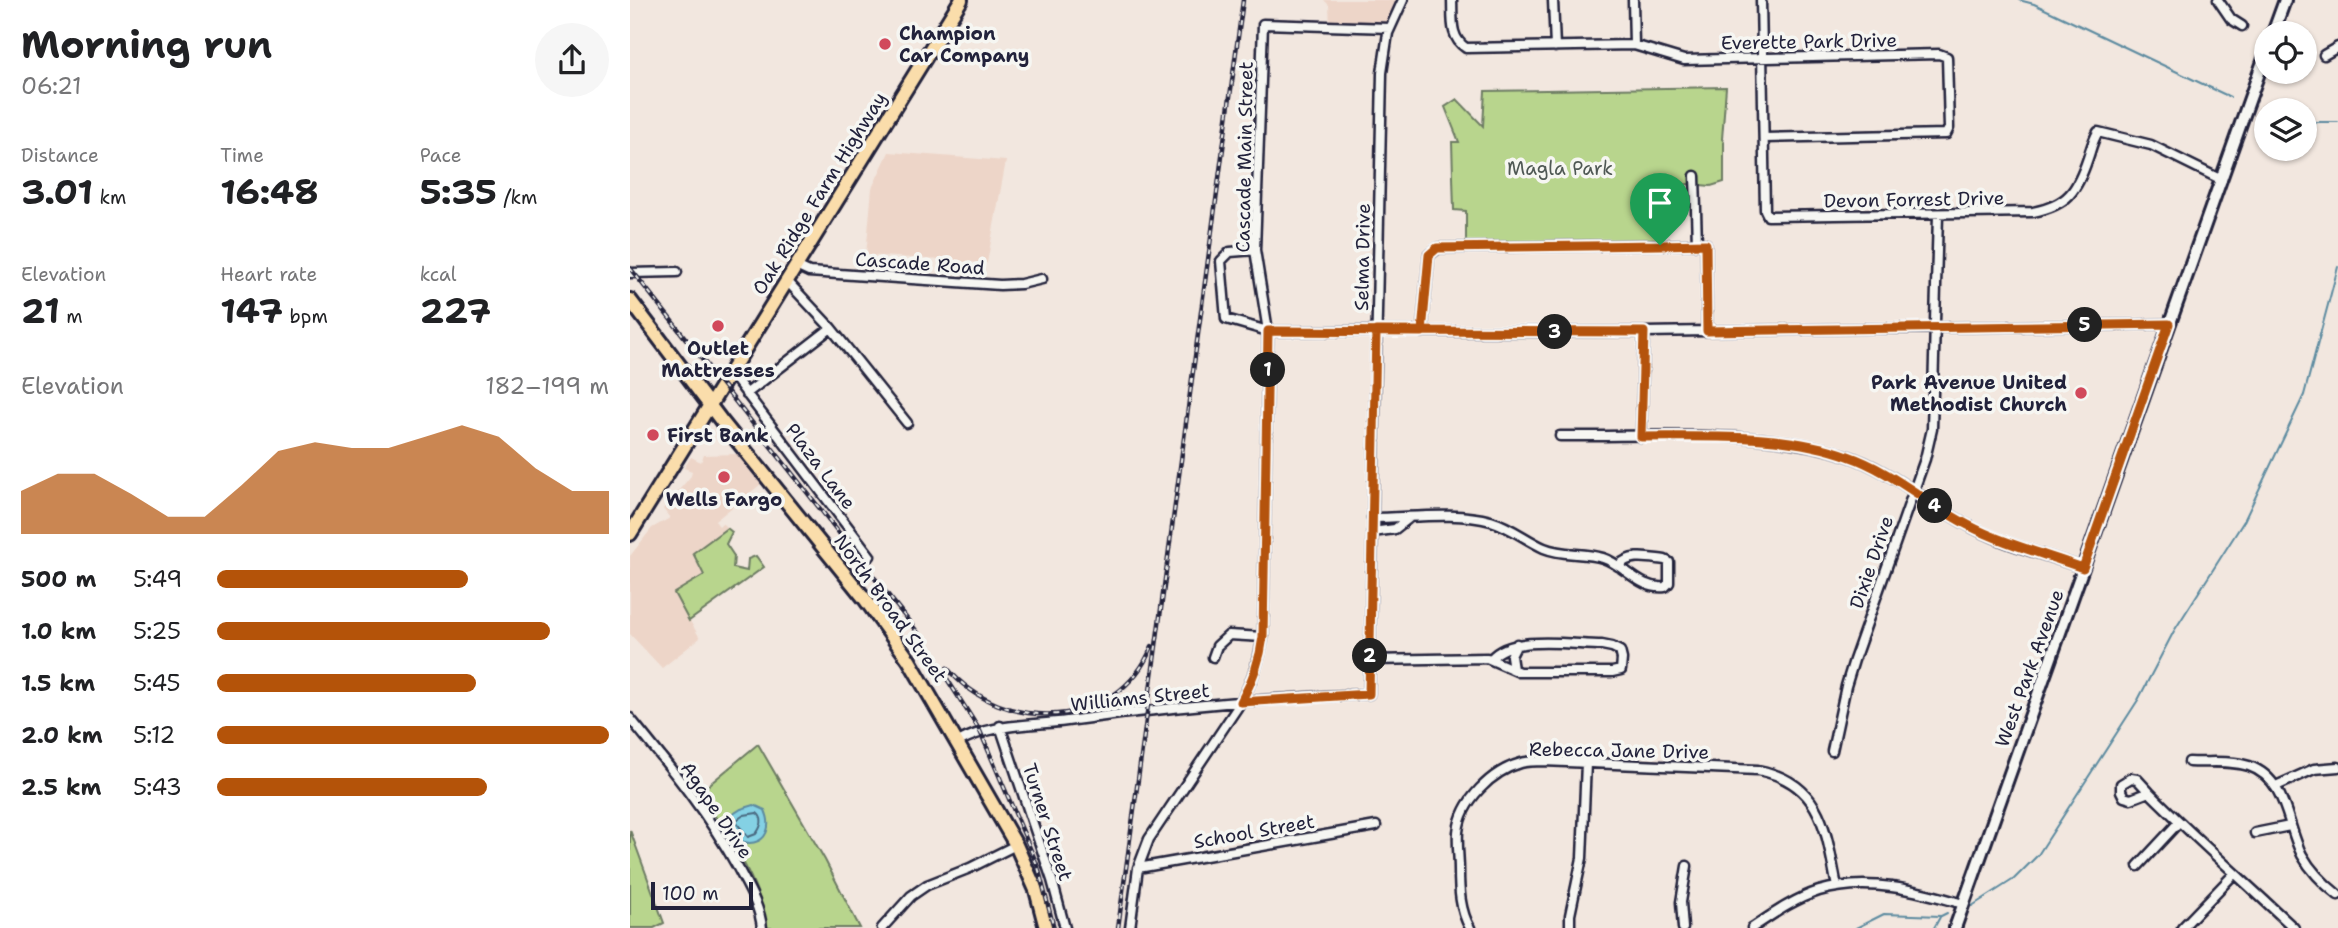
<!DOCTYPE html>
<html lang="en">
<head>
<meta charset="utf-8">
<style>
  :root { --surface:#fff; --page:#f6f6f6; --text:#202124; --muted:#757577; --accent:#b45309 }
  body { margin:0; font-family:"Shantell Sans",sans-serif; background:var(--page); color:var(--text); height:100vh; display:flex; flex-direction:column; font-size:26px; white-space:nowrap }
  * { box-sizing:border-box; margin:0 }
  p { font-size:23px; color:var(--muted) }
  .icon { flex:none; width:38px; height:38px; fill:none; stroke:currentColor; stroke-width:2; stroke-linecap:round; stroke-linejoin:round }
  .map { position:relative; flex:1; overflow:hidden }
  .panel { display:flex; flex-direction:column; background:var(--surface); width:630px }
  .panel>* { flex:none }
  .fabs { position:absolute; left:1624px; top:21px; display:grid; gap:14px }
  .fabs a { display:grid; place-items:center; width:63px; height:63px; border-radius:50%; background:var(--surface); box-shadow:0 2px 5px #0004; font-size:35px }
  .scale { position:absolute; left:21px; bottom:18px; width:102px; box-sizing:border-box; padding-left:7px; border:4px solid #22223b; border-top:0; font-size:19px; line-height:24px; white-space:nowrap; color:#22223b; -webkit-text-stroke:5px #f6f6f2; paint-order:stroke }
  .pin { position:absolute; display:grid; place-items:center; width:60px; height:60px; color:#fff; margin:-72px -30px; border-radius:50% 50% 50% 0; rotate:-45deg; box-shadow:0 0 7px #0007 }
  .pin .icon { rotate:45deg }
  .km { position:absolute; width:35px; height:35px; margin:-18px; border-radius:50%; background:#222; color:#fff; font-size:19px; line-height:35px; text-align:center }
  .round { display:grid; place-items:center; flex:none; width:74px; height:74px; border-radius:37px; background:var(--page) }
  .overview { display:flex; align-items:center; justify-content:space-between; height:119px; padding:0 21px }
  h1 { font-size:38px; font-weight:700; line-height:52px }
  .stats { display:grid; grid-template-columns:repeat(3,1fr); gap:10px; height:119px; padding:7px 21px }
  .stats div { display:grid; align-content:center }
  .stats b { font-size:35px; font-weight:700 }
  .stats small { font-size:19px; font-weight:400 }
  .stats p { font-size:19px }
  .chart { height:196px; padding:14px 21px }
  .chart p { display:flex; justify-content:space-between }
  .chart svg { width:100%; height:126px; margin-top:7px; fill:var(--accent); opacity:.7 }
  ul { padding:0 21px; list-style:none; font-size:23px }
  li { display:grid; grid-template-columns:112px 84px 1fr; align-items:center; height:52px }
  li i { height:18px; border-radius:9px; background:var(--accent) }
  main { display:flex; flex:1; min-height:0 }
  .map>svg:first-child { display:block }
  .built { fill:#edd5c8 }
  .green { fill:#b8d58d; stroke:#6d7c64; stroke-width:2 }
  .water { fill:#84d1e4; stroke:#5d8ba0; stroke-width:2 }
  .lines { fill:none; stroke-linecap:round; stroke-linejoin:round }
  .shore { stroke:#49687f; stroke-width:2 }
  .stream { stroke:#5d8ba0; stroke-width:2 }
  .minor-casing { stroke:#22223b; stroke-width:13 }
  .secondary-casing { stroke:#22223b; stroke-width:16 }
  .primary-casing { stroke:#22223b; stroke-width:18 }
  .minor { stroke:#f6f6f2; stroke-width:8 }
  .secondary { stroke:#f6f6f2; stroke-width:10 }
  .primary { stroke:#faddab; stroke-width:12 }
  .rail-casing { stroke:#22223b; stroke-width:4.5 }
  .rail { stroke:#f6f6f2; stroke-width:2; stroke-dasharray:5; stroke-linecap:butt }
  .route-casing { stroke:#fff; stroke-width:14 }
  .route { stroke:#b45309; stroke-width:9 }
  .poi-dot { fill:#d1495b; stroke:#f6f6f2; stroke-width:2.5 }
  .labels { text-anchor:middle; stroke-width:7; stroke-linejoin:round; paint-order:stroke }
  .poi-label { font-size:19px; font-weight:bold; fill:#22223b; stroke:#f6f6f2; text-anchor:start }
  .street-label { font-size:19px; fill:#22223b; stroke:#f6f6f2 }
  .park-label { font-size:19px; fill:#4f5854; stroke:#f6f6f2 }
</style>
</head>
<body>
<main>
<section class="panel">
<div class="overview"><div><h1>Morning run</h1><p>06:21</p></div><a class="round"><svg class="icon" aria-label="share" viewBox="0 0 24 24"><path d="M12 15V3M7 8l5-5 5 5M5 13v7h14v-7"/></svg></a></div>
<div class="stats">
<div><p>Distance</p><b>3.01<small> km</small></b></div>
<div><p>Time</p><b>16:48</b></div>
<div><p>Pace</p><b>5:35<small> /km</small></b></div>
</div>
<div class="stats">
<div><p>Elevation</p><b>21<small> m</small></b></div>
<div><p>Heart rate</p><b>147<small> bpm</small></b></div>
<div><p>kcal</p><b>227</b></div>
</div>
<div class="chart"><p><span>Elevation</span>182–199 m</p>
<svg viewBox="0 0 160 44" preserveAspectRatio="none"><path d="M0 44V29L10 23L20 23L30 30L40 38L50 38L60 27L70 15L80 12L90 14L100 14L110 10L120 6L130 10L140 21L150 29L160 29V44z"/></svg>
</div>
<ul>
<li><b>500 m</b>5:49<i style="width:64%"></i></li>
<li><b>1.0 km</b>5:25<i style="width:85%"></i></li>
<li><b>1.5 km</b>5:45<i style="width:66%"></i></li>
<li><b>2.0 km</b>5:12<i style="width:100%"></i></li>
<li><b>2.5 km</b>5:43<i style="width:69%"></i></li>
</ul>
</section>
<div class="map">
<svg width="1708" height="928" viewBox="0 0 1708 928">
  <rect width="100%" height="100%" fill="#f2e7df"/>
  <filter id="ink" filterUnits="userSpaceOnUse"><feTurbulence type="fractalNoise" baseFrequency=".0143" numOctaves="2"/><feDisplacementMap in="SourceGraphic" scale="14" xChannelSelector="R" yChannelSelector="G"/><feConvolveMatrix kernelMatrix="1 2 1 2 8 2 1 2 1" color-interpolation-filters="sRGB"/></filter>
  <g filter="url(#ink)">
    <path class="built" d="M694 0H773L760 28 700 26 699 5Z
      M259 152 376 161 357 263 236 255 242 188Z
      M107 454 131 484 85 521 89 526 92 523 97 528 64 553 74 575 44 594 70 638 32 668 0 634V556L22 528 40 518 33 509 61 476 62 471 54 468 61 457 71 462 74 455Z"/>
    <path class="green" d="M1096 87 1092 139 1094 142V182L1081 186 1059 184 1029 187 1030 245 836 247V211L824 210 822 142H829L815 107 827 99 853 126 855 91Z
      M97 528 102 532 96 544 104 556 103 568 117 571 118 559 126 556 134 567 59 621 44 593 74 575 63 553Z
      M128 744 195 860 230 928H136C133 885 94 828 69 793Z
      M0 830 34 923 24 928H0Z"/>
    <path class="water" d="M124 805 135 810C151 847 102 857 97 818L111 809Z"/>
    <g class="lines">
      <path class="shore" d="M127 813C135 819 131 827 126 834L118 837 105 821 114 815Z"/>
      <path class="stream" d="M1389 0 1404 4 1600 97
        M1630 111 1636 113
        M1675 122H1708
        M1342 906 1384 879 1408 855 1508 700 1544 631 1614 521 1674 395 1708 267
        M1226 928 1254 914 1311 916 1317 913
        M1304 928 1310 917"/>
      <defs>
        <path id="minor" d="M822 0C823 18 819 37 836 48L1004 45 1054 60 1309 54 1317 57 1319 128 1316 134 1134 138
          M923 0 925 47
          M1003 0 1004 45
          M1131 0 1135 210 1138 216 1403 212C1438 205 1447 191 1458 158 1461 149 1463 140 1468 132L1521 145 1592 180
          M1588 0 1601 19 1612 26
          M1694 55 1708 47
          M1065 176 1067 244
          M625 250 600 252 591 261 596 319 638 331 1014 332 1539 324
          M166 266 179 272 370 285 391 284 412 279
          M0 273 47 272
          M157 281 201 328 277 423
          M792 332 799 255 808 248 1076 244 1077 331
          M101 373 240 556
          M116 394 201 328
          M930 436C1018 437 1132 428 1215 455 1259 469 1294 501 1334 523 1370 544 1414 554 1453 568
          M1011 437 1014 332
          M742 518C781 518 824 511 861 521 881 527 896 540 914 548 933 556 954 552 973 558 995 565 1010 590 1035 587L1039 583V562L1035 560C1018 558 1001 553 988 566
          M742 532 765 529 779 518
          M583 657 587 646 599 635 633 637
          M740 660 857 658 889 672H982L991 670 992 659 990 651 982 647 972 645C942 645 881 634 861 659
          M883 669 881 656 887 644
          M0 718C39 766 78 813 108 868 118 887 130 906 132 928
          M370 726 422 880 435 928
          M328 742C363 723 399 726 437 721 537 707 638 698 739 694L752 73 758 33 773 0
          M1202 751 1216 686 1224 660 1295 459 1302 429 1308 215
          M1559 762C1579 763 1600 760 1619 766 1657 779 1656 824 1672 855 1681 871 1694 884 1708 895
          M1501 778 1507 779 1519 792 1501 799 1494 797 1491 791V784Z
          M1646 786 1684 769 1708 767
          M1519 792C1566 839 1616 883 1664 928
          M1625 833 1660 826
          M1508 866 1549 822
          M508 868 746 826
          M252 928 281 896 297 885 340 868 386 845
          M500 928 508 868 519 839 611 702C623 680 629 661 633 637L638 331 625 250 633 24 760 28
          M840 928C830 910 829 890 829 870 829 857 827 844 828 832 831 801 862 771 891 763 898 761 906 761 913 761L1128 770C1193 783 1196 832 1207 887
          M940 928V915L952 858 956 763
          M1053 928 1051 902 1057 866
          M1122 928C1143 914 1164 899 1189 891 1237 877 1287 890 1333 904
          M1552 928 1604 874"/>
        <path id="secondary" d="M1643 33 1655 0
          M1325 928 1636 53"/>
        <path id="primary" d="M0 300 93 423 235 599 279 660 386 845 406 890 416 928
          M0 534 331 0"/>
      </defs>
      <use href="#minor" class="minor-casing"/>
      <use href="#secondary" class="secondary-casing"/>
      <use href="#primary" class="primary-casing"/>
      <use href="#minor" class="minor"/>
      <use href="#secondary" class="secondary"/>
      <use href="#primary" class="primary"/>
      <defs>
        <path id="rail" d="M0 268 288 633 350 731 408 867 424 928
          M317 668C372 734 488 732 522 646
          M488 928 613 0"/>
      </defs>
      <use href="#rail" class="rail-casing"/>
      <use href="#rail" class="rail"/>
    </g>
  </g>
  <g class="lines" filter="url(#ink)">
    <defs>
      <path id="route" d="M1030 245 807 248 799 255 792 332 638 331 633 637C630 661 623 680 611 702L739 694 746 331C836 332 925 332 1014 332L1011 437C1078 437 1155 433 1218 456 1262 471 1297 504 1338 525 1374 544 1415 554 1453 568L1539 324 1077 331 1076 244 1030 245"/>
    </defs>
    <use href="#route" class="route-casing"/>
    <use href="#route" class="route"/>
  </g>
  <g class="poi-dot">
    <circle cx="255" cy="44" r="7"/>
    <circle cx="88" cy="326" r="7"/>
    <circle cx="1451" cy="393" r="7"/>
    <circle cx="23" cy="435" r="7"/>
    <circle cx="94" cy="477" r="7"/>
  </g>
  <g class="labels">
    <g class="poi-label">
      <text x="269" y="40">Champion<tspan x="269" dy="22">Car Company</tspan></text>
      <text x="88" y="355" text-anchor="middle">Outlet<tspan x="88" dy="22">Mattresses</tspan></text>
      <text x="1437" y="389" text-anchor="end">Park Avenue United<tspan x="1437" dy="22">Methodist Church</tspan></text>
      <text x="37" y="442">First Bank</text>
      <text x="94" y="506" text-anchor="middle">Wells Fargo</text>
    </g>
    <g class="street-label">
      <text transform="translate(1179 41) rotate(-1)" y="7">Everette Park Drive</text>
      <text transform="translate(614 157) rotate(-89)" y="7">Cascade Main Street</text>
      <text transform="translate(189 193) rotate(-58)" y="7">Oak Ridge Farm Highway</text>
      <text transform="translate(1284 199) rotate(-1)" y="7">Devon Forrest Drive</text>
      <text transform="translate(732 257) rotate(-89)" y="7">Selma Drive</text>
      <text transform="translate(290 263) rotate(4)" y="7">Cascade Road</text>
      <text transform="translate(191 466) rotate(53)" y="7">Plaza Lane</text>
      <text transform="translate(1241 562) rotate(-71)" y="7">Dixie Drive</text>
      <text transform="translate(261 608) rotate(54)" y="7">North Broad Street</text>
      <text transform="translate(1399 668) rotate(-70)" y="7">West Park Avenue</text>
      <text transform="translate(510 697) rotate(-6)" y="7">Williams Street</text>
      <text transform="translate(989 750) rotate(1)" y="7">Rebecca Jane Drive</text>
      <text transform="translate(87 810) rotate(56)" y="7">Agape Drive</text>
      <text transform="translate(418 822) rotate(72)" y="7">Turner Street</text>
      <text transform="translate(624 831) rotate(-10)" y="7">School Street</text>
    </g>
    <g class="park-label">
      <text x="930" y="175">Magla Park</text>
    </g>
  </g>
</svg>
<div class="fabs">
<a><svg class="icon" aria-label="locate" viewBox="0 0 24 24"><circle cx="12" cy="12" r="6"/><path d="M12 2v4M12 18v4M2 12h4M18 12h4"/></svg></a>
<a><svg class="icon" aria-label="layers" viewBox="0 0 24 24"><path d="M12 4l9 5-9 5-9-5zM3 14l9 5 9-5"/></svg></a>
</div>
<div class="scale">100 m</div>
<div class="pin" style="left:1030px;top:245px;background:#1e9e55"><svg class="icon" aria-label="arrive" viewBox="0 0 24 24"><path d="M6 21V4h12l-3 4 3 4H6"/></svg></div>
<b class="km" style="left:638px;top:370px">1</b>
<b class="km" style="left:740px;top:656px">2</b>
<b class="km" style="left:925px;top:332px">3</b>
<b class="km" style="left:1305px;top:506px">4</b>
<b class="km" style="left:1455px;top:325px">5</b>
</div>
</main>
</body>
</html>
